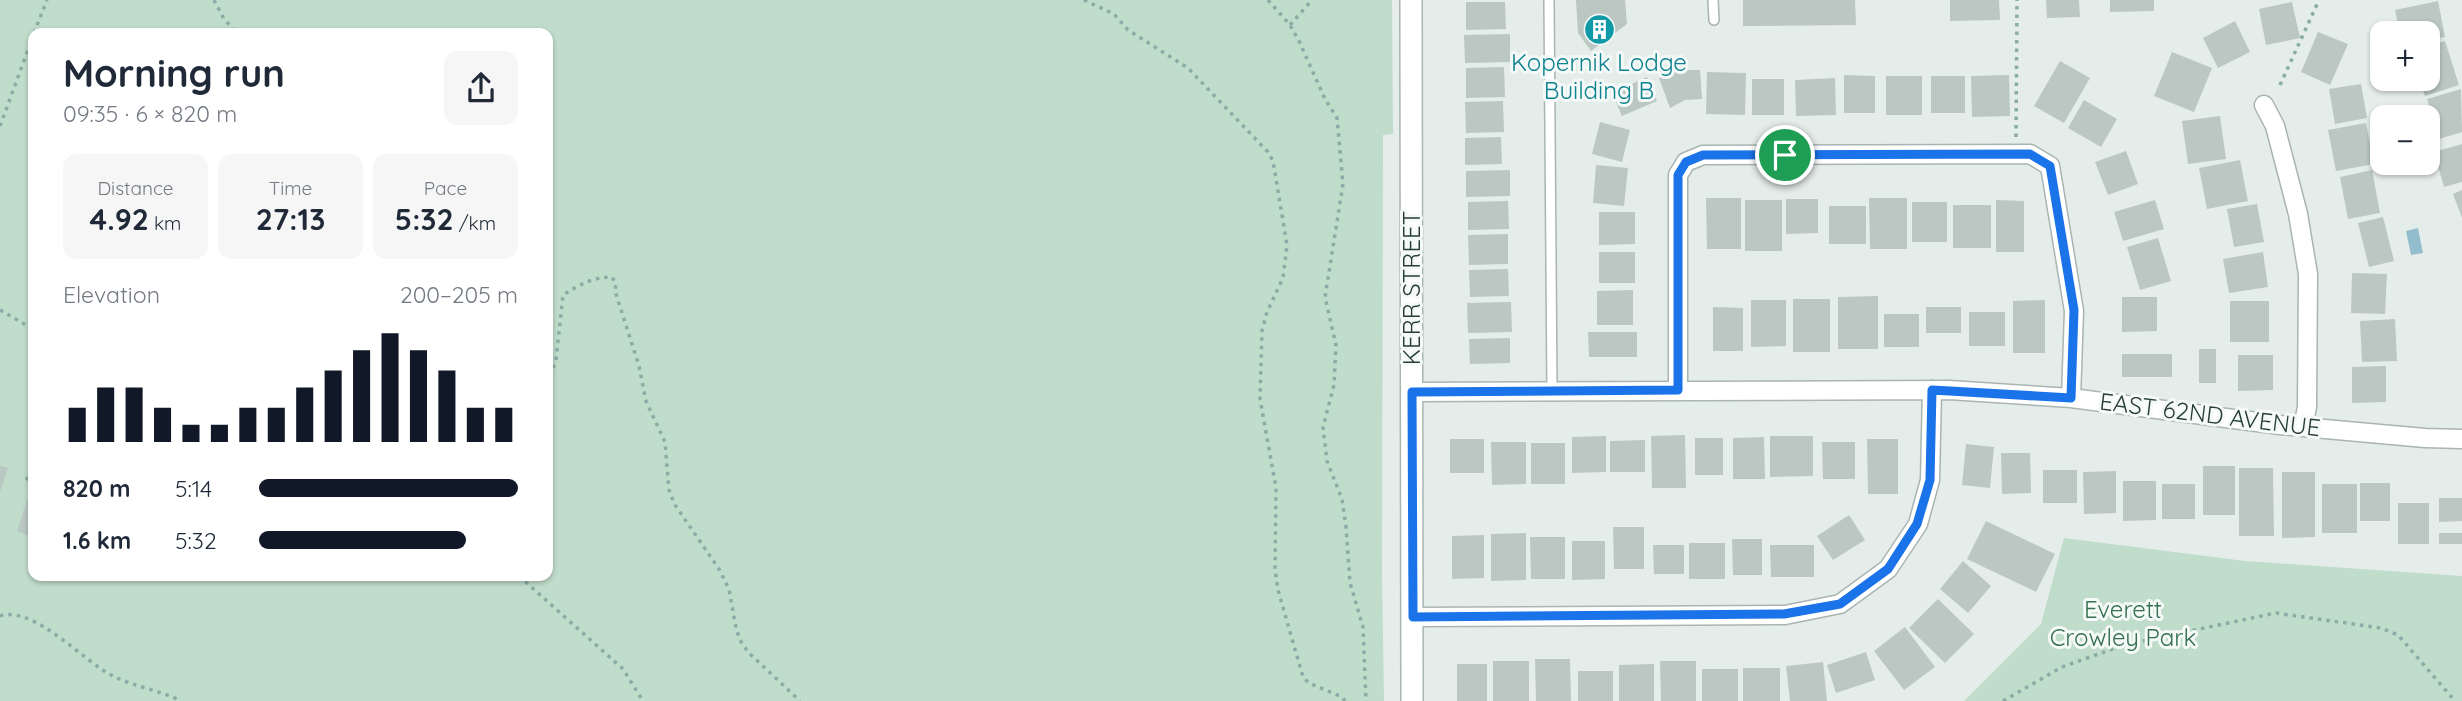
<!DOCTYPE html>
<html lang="en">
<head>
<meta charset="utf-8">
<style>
  :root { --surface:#fff; --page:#f6f6f7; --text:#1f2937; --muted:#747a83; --accent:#111827 }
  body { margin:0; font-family:Quicksand,sans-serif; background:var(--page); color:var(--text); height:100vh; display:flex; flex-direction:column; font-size:26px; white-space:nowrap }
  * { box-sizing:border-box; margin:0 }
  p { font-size:23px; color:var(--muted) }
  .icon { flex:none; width:38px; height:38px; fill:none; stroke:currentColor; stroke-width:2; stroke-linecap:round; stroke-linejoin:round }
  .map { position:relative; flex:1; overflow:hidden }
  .side { position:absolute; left:28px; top:28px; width:525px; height:553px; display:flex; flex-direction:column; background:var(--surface); border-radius:14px; box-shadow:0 2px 5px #0004 }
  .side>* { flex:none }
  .tools { position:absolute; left:2370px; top:21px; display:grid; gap:14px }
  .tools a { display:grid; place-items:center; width:70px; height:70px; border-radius:14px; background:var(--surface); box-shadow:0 2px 5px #0004; font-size:35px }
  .pin { position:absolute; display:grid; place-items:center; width:60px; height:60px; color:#fff; margin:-30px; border:4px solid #fff; border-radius:50%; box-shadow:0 2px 7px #0007 }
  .round { display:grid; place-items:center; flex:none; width:74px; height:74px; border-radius:14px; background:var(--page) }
  .headline { display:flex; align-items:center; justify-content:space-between; height:119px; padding:0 35px }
  h1 { font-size:38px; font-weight:700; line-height:52px }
  .metrics { display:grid; grid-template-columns:repeat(3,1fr); gap:10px; height:119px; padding:7px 35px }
  .metrics div { display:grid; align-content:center; border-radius:14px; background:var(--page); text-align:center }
  .metrics b { font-size:30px; font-weight:700 }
  .metrics small { font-size:19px; font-weight:400 }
  .metrics p { font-size:19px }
  .chart { height:196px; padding:14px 35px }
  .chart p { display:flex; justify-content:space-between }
  .chart svg { width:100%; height:126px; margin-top:7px; stroke:var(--accent); stroke-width:6 }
  ul { padding:0 35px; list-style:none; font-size:23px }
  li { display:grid; grid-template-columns:112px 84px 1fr; align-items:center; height:52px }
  li i { height:18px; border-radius:9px; background:var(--accent) }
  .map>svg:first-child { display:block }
  .green { fill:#c0dcca; fill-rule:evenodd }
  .water { fill:#93bdcc }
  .building { fill:#bac7c3 }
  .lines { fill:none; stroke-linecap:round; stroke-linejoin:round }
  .service-casing { stroke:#a8b5b1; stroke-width:12 }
  .minor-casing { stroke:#a8b5b1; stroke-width:21 }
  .tertiary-casing { stroke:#a8b5b1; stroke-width:24 }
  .path { stroke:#89ada6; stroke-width:3.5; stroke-dasharray:3.5 5; stroke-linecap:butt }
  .service { stroke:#fff; stroke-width:9 }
  .minor { stroke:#fff; stroke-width:18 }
  .tertiary { stroke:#fff; stroke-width:21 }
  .route-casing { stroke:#fff; stroke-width:14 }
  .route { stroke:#1a73e8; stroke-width:9 }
  .labels { text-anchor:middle; stroke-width:6; stroke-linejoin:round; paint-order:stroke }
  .culture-label { font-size:24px; fill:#0d838f; stroke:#f5f9f8 }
  .street-label { font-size:24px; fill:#263d39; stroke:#f5f9f8 }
  .park-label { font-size:24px; fill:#347051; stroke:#f5f9f8 }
</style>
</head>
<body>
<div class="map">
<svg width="2462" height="701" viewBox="0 0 2462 701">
  <rect width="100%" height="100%" fill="#e5edea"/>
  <path class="green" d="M0 0H1392L1393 134 1383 135 1382 575 1384 701H0ZM33 33H548V576H33Z
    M2064 538 2245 561 2462 576V701H1964L2041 624Z"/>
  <path class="water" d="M2418 228 2423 253 2411 255 2406 231Z"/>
  <path class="building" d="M1576 0H1625L1627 24 1591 51 1578 33Z
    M1743 0H1855L1856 25 1743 26Z
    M1950 0H1999L2000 20 1950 21Z
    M2046 0H2079L2080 17 2047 18Z
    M2110 0H2154V11L2110 12Z
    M2438 1 2445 37 2427 40V33H2400L2395 10Z
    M1466 2H1505L1506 29 1466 30Z
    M2292 2 2300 38 2266 45 2259 9Z
    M2235 21 2250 52 2218 68 2203 38Z
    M2318 32 2348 44 2330 85 2301 72Z
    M1510 34V62L1465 63 1464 35Z
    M2445 41 2459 85 2425 96 2419 79H2427V46Z
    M2172 52 2212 68 2194 112 2154 96Z
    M2060 61 2090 78 2064 123 2034 106Z
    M1504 67 1505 97 1466 98V68Z
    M1674 70H1700L1702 99 1685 100 1670 108 1659 78Z
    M1707 72 1746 73 1745 115 1706 114Z
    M1844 75 1875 76V113H1844Z
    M2009 75 2010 116 1972 117 1971 76Z
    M1886 76H1922V115H1886Z
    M1931 76H1965V113H1931Z
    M1647 77 1657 101 1622 116 1612 93Z
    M1835 78 1836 115 1796 116 1795 80Z
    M1752 79H1784V115H1752Z
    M2361 84 2367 118 2335 124 2329 89Z
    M2461 89 2462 132 2439 139 2427 99Z
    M2084 100 2117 119 2101 147 2068 128Z
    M1503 101 1504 132 1466 133 1465 102Z
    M2220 116 2226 159 2188 164 2182 121Z
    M1600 122 1630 130 1622 162 1592 154Z
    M2366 123 2374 164 2336 171 2328 130Z
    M1501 137 1502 164 1465 165V138Z
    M2462 144V182L2444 187 2434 152Z
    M2126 151 2138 184 2108 195 2095 162Z
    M2240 160 2248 201 2207 209 2199 168Z
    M1596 165 1628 168 1624 206 1593 203Z
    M1510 170V196L1466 197V171Z
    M2372 170 2380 213 2348 219 2340 177Z
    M2462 190V218L2453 194Z
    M1706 198H1741V249H1707Z
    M1869 198H1907V249H1870Z
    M1786 199H1818V233L1786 234Z
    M1745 200H1782V251H1745Z
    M1996 200 2024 201V252H1996Z
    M2155 200 2164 229 2123 241 2114 212Z
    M1508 201 1509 229 1468 230V202Z
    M1912 202H1947V242H1912Z
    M2257 204 2264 242 2234 247 2227 209Z
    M1953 205H1991V248H1953Z
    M1829 206H1866V244H1829Z
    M1599 212H1635V244L1599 245Z
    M2383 217 2394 261 2369 267 2358 223Z
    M1508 234V264L1469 265 1468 235Z
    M2158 238 2171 281 2140 290 2127 247Z
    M1599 252H1635V283H1599Z
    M2263 252 2268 287 2229 293 2223 259Z
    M1508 269 1509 296 1470 297 1469 270Z
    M2352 273 2387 274 2385 314 2351 313Z
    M1633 290V325H1597V291Z
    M1878 296V349H1838V297Z
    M2122 297H2157V331L2122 332Z
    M1793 299H1830V352H1793Z
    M1751 300H1786V346L1751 347Z
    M2045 300V353H2013V301Z
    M2230 301H2269V342H2230Z
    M1511 302 1512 332 1468 333 1467 303Z
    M1713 307 1743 308V351H1713Z
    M1926 307H1961V333H1926Z
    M1969 312H2005V346H1969Z
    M1884 314H1919V347H1884Z
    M2395 319 2397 361 2362 362 2360 321Z
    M1588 332H1637V357H1589Z
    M1510 338V363L1470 364 1469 339Z
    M2199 349H2216V383H2199Z
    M2122 354H2172V377H2122Z
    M2238 355H2273V390L2238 391Z
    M2386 366V402L2352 403V367Z
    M1685 435 1686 488H1652L1651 436Z
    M1606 436V472L1572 473V437Z
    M1770 436H1813V476L1770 477Z
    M1764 437 1765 479H1733V438Z
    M1695 438H1723V475H1695Z
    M1450 439H1484V473H1450Z
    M1867 439H1898V494H1868Z
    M1645 440V472H1610V441Z
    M1491 442H1526V484L1492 485Z
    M1822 442H1855V479H1823Z
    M1531 443H1565V484H1531Z
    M1966 444 1994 447 1990 488 1962 485Z
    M2001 453H2030L2031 493 2002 494Z
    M0 466 8 468 0 492Z
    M2203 466H2235V515H2203Z
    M2239 468H2273L2274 536H2239Z
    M2043 470H2077V503H2043Z
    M2116 471V513L2084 514 2083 472Z
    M2282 472H2315V537L2282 538Z
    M2123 481H2156V520L2123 521Z
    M2360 483H2390V521H2360Z
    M2162 484H2195V519H2162Z
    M2322 484H2357V533H2322Z
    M2439 498H2462V521L2439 522Z
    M27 501 33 503V538L17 531Z
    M2398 503H2429V544H2398Z
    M1849 515 1865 540 1833 560 1817 536Z
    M1986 521 2055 554 2036 592 1967 559Z
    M1613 527H1644V569H1614Z
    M1526 533V580L1491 581V534Z
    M2439 533H2462V544H2439Z
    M1484 535V578L1452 579V536Z
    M1530 537H1565V579H1531Z
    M1732 539H1762V575H1733Z
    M1572 541H1605V579L1572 580Z
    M1689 543H1725V579H1689Z
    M1653 545H1684V574H1654Z
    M1770 545H1814V577H1771Z
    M1963 561 1991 586 1968 613 1940 589Z
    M1938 599 1974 634 1945 663 1909 628Z
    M1905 627 1935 667 1904 690 1874 651Z
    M1866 652 1875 680 1836 693 1827 665Z
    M1535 659H1570L1571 701H1536Z
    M1493 661H1529V701H1493Z
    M1660 661H1696V701H1661Z
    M1823 662 1827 701H1790L1786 666Z
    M1457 664H1487V701H1457Z
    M1654 664V701H1619V665Z
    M1743 668H1780V701H1743Z
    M1702 669H1738V701H1702Z
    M1578 671H1613V701H1578Z"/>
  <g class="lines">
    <defs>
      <path id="service" d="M1549 0 1552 391
        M1713 0 1714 20"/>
      <path id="minor" d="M2264 105 2275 126 2298 214 2308 274 2307 407 2303 427
        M1678 390V175L1686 162 1703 155 2030 154 2050 166 2074 311 2071 398
        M1412 392 1949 390 2071 398 2280 425 2425 438 2462 439
        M1413 617 1785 615 1840 604 1888 569 1918 524 1930 480 1932 390"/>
      <path id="tertiary" d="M1411 0 1412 701"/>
    </defs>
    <use href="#service" class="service-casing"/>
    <use href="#minor" class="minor-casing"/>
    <use href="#tertiary" class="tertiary-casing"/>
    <path class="path" d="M214 0 224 19 237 33
      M1084 0 1114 14 1128 30 1188 68 1268 152 1273 161 1287 245 1283 278 1267 312 1262 331 1260 399 1276 488 1275 569 1278 590 1303 677 1309 683 1342 697 1345 701
      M1268 0 1290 25 1299 41 1325 99 1337 118 1343 184 1325 297 1336 345 1334 385 1323 427 1327 461 1342 499 1346 527 1350 583 1363 627 1366 701
      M1290 25 1312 0
      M34 33 47 0
      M2280 85 2319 0
      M0 126 33 36
      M2016 137 2017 0
      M0 310 33 329
      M548 373H551L556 360 563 295C579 285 593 277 612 277L616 284 615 291 639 366 646 401 665 442 669 490 675 505 719 569 729 589 736 628 740 640 748 652 800 701
      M26 480 33 472
      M519 576 623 669 643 701
      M0 616C34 605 84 662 113 676 135 687 159 690 181 701
      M2003 701 2062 667 2124 645 2276 613 2381 628 2398 635 2455 701"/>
    <use href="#service" class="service"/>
    <use href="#minor" class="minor"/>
    <use href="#tertiary" class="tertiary"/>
  </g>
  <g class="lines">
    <defs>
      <path id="route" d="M2030 154 2050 166 2074 310 2071 398 1932 390 1930 480 1917 524 1888 569 1840 604 1784 614 1413 617 1412 392 1678 390V175L1686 162 1703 155Z"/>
    </defs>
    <use href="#route" class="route-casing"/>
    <use href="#route" class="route"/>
  </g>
  <defs>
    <symbol id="building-disc" viewBox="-11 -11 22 22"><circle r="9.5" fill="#0f9aa8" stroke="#f5f9f8"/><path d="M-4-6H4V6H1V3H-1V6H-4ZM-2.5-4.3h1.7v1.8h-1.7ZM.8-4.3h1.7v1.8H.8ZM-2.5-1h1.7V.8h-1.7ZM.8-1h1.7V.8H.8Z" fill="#fff"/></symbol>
  </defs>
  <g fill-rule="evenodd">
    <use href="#building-disc" x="1582" y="12" width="35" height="35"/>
  </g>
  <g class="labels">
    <g class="culture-label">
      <text x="1599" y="71">Kopernik Lodge<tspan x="1599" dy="28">Building B</tspan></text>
    </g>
    <g class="street-label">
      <text transform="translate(1412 288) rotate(-90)" y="8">KERR STREET</text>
      <text transform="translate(2210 415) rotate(7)" y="8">EAST 62ND AVENUE</text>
    </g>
    <g class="park-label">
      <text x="2123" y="618">Everett<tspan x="2123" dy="28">Crowley Park</tspan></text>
    </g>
  </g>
</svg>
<div class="tools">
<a>+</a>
<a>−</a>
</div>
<div class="pin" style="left:1785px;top:155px;background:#1e9e55"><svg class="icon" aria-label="arrive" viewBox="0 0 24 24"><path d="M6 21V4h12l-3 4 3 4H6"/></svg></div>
<section class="side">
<div class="headline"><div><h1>Morning run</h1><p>09:35 · 6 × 820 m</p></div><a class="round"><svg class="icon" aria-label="share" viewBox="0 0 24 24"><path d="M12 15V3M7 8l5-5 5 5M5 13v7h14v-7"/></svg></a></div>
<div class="metrics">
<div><p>Distance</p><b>4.92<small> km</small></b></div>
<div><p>Time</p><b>27:13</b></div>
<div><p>Pace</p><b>5:32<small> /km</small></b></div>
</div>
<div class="chart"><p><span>Elevation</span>200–205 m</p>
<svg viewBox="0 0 160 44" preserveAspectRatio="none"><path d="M5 44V32M15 44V25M25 44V25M35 44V32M45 44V38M55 44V38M65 44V32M75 44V32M85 44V25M95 44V19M105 44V12M115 44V6M125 44V12M135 44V19M145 44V32M155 44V32"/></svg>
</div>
<ul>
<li><b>820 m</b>5:14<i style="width:100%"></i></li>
<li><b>1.6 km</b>5:32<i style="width:80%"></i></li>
</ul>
</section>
</div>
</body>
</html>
